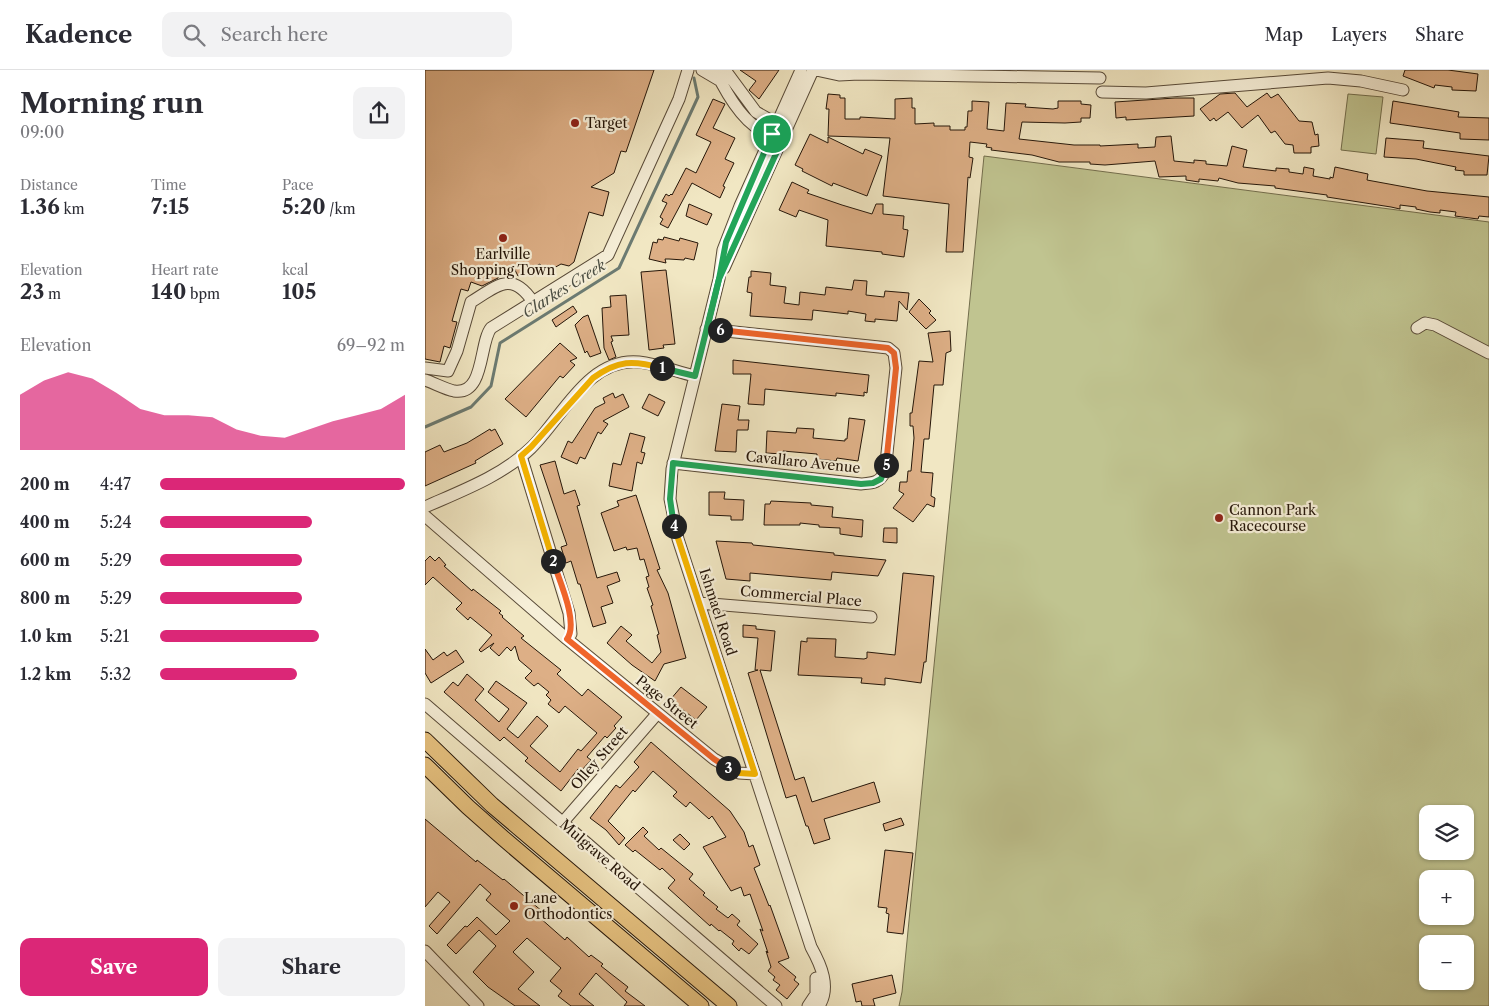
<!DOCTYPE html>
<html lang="en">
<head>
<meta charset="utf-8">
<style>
  :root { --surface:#fff; --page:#f2f2f3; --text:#2b2b33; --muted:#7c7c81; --line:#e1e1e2; --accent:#db2777 }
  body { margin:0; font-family:"Libre Caslon Text",serif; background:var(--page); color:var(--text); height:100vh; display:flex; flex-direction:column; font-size:19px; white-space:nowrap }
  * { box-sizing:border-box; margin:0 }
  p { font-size:16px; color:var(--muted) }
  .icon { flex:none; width:28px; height:28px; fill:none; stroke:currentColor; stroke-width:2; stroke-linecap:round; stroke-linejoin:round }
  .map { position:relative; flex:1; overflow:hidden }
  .drawer { display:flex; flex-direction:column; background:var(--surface); width:425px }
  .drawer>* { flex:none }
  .fabs { position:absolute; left:994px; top:735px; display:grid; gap:10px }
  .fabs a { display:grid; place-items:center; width:55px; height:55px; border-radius:10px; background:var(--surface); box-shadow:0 1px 4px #0004; font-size:25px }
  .pin { position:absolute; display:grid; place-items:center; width:42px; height:42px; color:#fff; margin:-21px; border:2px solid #fff; border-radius:50%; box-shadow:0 1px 5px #0007 }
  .km { position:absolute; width:25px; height:25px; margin:-12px; border-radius:50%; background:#222; color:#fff; font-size:14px; line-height:25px; text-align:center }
  .round { display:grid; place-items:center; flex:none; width:52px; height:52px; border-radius:10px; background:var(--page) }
  .headline { display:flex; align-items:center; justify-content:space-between; height:85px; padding:0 20px }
  h1 { font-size:28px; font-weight:700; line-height:38px }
  .metrics { display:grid; grid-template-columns:repeat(3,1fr); gap:8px; height:85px; padding:5px 20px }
  .metrics div { display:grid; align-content:center }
  .metrics b { font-size:21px; font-weight:700 }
  .metrics small { font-size:14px; font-weight:400 }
  .metrics p { font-size:14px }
  .chart { height:140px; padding:10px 20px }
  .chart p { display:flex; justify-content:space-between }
  .chart svg { width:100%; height:90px; margin-top:5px; fill:var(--accent); opacity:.7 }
  .primary-button { display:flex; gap:10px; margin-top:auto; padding:10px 20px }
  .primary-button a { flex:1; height:58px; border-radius:10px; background:var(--accent); color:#fff; font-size:20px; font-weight:700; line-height:58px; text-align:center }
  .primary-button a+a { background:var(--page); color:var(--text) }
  ul { padding:0 20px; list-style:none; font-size:16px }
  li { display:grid; grid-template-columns:80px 60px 1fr; align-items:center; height:38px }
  li i { height:12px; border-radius:6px; background:var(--accent) }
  header { display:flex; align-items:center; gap:30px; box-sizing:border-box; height:70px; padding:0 25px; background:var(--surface); border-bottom:1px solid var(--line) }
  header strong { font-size:24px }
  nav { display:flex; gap:28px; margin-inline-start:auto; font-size:18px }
  .search { width:350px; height:45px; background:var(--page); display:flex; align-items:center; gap:12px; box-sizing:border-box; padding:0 18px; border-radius:10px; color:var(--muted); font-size:19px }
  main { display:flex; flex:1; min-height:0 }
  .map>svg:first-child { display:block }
  .green { fill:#c0c490; stroke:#726d4c; fill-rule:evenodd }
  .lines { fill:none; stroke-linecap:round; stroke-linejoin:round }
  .stream { stroke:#6c7b72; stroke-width:3 }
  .building { fill:#ddaf86; stroke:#251609 }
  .minor-casing { stroke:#584a38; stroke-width:13 }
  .major-casing { stroke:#251609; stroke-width:17 }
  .minor { stroke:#f6efd8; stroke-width:11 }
  .major { stroke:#e8c482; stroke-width:15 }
  .split-1-casing { stroke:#fff; stroke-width:10 }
  .split-2-casing { stroke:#fff; stroke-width:10 }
  .split-3-casing { stroke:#fff; stroke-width:10 }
  .split-4-casing { stroke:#fff; stroke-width:10 }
  .split-5-casing { stroke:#fff; stroke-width:10 }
  .split-6-casing { stroke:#fff; stroke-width:10 }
  .split-7-casing { stroke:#fff; stroke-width:10 }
  .split-1 { stroke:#22a559; stroke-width:6 }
  .split-2 { stroke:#f5b400; stroke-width:6 }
  .split-3 { stroke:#f0652b; stroke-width:6 }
  .split-4 { stroke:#f5b400; stroke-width:6 }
  .split-5 { stroke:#22a559; stroke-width:6 }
  .split-6 { stroke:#f0652b; stroke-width:6 }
  .split-7 { stroke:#22a559; stroke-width:6 }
  .poi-dot { fill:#8f2418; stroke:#f6efd8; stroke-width:2 }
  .labels { text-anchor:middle; stroke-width:4.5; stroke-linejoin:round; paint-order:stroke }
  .poi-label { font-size:14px; fill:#251609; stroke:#f6efd8; text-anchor:start }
  .street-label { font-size:14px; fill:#251609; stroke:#f6efd8 }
  .water-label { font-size:15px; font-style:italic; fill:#4e5146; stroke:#f6efd8 }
</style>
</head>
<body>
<header>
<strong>Kadence</strong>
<div class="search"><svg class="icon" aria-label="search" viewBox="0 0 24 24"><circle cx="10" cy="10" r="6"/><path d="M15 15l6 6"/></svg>Search here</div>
<nav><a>Map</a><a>Layers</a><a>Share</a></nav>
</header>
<main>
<section class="drawer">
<div class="headline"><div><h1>Morning run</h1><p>09:00</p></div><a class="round"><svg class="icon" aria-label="share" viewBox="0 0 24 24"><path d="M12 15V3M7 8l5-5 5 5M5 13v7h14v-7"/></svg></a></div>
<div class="metrics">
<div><p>Distance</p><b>1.36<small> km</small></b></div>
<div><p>Time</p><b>7:15</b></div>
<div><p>Pace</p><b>5:20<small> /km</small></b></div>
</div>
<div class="metrics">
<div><p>Elevation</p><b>23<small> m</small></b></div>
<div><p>Heart rate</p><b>140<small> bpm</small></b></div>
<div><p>kcal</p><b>105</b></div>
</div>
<div class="chart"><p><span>Elevation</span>69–92 m</p>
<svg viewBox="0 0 160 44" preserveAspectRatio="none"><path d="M0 44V17L10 10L20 6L30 9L40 16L50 24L60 27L70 27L80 28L90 34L100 37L110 38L120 34L130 30L140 27L150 24L160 17V44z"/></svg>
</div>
<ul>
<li><b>200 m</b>4:47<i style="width:100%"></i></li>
<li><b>400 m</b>5:24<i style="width:62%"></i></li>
<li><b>600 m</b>5:29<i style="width:58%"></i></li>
<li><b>800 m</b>5:29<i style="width:58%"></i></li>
<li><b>1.0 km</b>5:21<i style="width:65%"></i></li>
<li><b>1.2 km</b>5:32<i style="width:56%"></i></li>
</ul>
<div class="primary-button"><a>Save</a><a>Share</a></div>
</section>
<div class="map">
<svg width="1064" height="936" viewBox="0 0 1064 936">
  <rect width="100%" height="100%" fill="#f1e7c3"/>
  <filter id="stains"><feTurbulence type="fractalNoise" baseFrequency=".004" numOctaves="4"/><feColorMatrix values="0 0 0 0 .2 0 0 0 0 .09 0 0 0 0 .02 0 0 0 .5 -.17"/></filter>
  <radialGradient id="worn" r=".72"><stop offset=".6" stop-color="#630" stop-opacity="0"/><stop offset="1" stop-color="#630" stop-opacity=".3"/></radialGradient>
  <path class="green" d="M923 24 958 27 951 84 916 80Z
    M559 86 1064 152V936H474L477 922ZM1002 744H1040V781H1002ZM1002 809H1040V846H1002ZM1002 874H1040V911H1002Z"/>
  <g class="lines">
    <path class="stream" d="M0 357 46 337 66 316 75 273 194 198 273 27 269 8"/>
  </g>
  <path class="building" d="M0 0H229L201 82 196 81 189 103 166 117 184 122 178 146 164 142 149 192 144 196 136 194 120 203 115 194 93 206 88 196 83 198 76 196 73 208 57 216 46 212 43 221 36 219 27 251 32 252 25 278 19 276 15 292 0 289Z
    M315 0H354L334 29 324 20 331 11Z
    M980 0H1023L1053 4 1051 21 1027 20V17L1010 15 1009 18 978 6Z
    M810 23 822 37 842 23 846 28 853 24 874 51 887 52 890 65 893 64 894 76 886 77V83H869L868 75 860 74 850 61 846 63 833 45 817 58 803 42 791 51 789 48 785 51 775 39 795 24Z
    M403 24 415 25V28H420V49H435V47L470 49V29L487 28V38H490V54L509 53V56H525V60H540V57H542L543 41H547V31L564 32 562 59 579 61 581 33 601 34 600 37 628 39 633 38V31H656V34L666 35 665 48H656V52L640 53 597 52 594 69 649 75H675V76L713 74V78L730 77 731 67 746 66 749 91 769 93V90L781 91V94L802 96 807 76 822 80 818 97 851 101V98L864 99V102L878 104 879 97 889 99 888 106 905 109V107L908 108 910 97 943 104 942 110 1002 121 1064 127V147L1054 146 1053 149 1030 146 1031 142 1015 140V143L1005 142 991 139V137L975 135V139L966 137 902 127V125L850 118V116L813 113 794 108 793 111 774 109V112L761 110V106L734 107 730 91 680 95 665 94V92H634L607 85 566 80 567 78 561 77 562 74 545 72 544 87 548 88 545 108 543 107 538 182H521L524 134 458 126 465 68 403 66 404 39H401Z
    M750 28H769V46L701 50V47L691 48 690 32Z
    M288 29 300 34 288 58 310 68 300 89 309 93 298 116 300 117 295 128 267 113 243 158 235 154 238 149 235 147 242 133 237 131 241 124 244 126 246 124 247 125 261 98 271 103 286 72 271 65Z
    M968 31 1034 42 1033 47 1064 48V70L1035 69V63L965 53Z
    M385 64 403 73V67L438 84 440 79 457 86 442 126 408 113 407 116 377 101 378 99 370 95Z
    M961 68 999 71 998 78 1064 86 1062 105H1039V101L1030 100 1031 97 991 89 959 87Z
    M367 112 384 120 382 123 417 135 447 144 451 134H458V144L479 146 478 159 483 160 479 187 457 184V182L401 176 403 150 374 140 371 147 354 140Z
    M264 134 287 144 282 155 261 146Z
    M239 167 254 171 255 168 273 173 269 190 260 188 259 190 244 189H240L241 193 224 189 228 172 232 173 233 169 238 170Z
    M241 200 250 274 238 275 239 278 224 280 216 202Z
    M326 201 346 203 345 215 361 217 359 233 374 235 375 222 400 225 401 217 427 220 429 210 442 211 441 225 459 227 460 221 484 223 482 240 474 231 472 251 450 249V252L440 251 441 244 423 241V244L388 240 387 250 325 246 327 223 322 222 324 207H326Z
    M201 225 204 265 186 266 188 271 186 272 191 287 184 290 179 278 177 238 186 237 185 226Z
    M494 229 506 241 504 243 511 250 501 259 484 242Z
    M148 236 152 242 131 257 127 250Z
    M163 245 176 283 165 287 162 281 160 283 150 255 158 247Z
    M525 261 526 281 521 283 518 315H509L504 369H499L496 402 508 403 506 426 510 428 509 437 502 434 488 452 468 438 479 424 474 421 475 412H482L483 401H486L489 368 488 356H485V343H487L494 291 508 292 503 263Z
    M135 273 152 288 145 291 150 295 138 308 135 306 101 347 80 329Z
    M308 290 444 305 442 323 439 322V326L411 323V326L340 319 339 335 323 334 326 304H308Z
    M188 323 190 328 198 324 204 337 178 351 183 354 176 364 173 362 160 389 155 387 152 394 136 387 143 371 147 373 170 338 180 333 178 328Z
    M224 324 240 332 233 346 217 338Z
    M297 334 315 336 313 350H324L323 360H312L311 382 290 381Z
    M424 348 440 350 433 391 412 388 411 391 392 389V384L358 381V384L341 383 342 361 371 363 372 358 389 359 388 368 420 371V369H422Z
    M65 359 66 361 70 359 78 374 50 391 51 393 0 416V382L15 375 19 382 42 373Z
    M205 363 220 367 216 382 220 383 217 394 212 392 207 421 184 416 188 393 196 395Z
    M130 391 139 424 150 420 155 435 152 436 172 508 192 502 195 511 182 516 188 533 176 537 181 553 168 557 155 514H153L146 491 141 493 136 477 142 475 115 395Z
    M284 422H300L299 429 319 430 318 450H306V446L284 445Z
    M211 425 235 499 232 500 243 523 261 588 239 594 230 611 207 595 182 573 196 556 207 565 201 571 227 593 236 582 232 565 234 564 226 536 228 535 222 518 224 517 221 507 224 506 219 489 215 490 212 478 202 480 201 477 189 481 176 443 194 436 192 431Z
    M346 431 386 433V435L408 437 407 447 438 450 437 467 415 464V458L394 457V455L375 453V455H339L340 434H345Z
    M459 458H472V473L458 472Z
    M291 471 327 473 328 475 409 483V485L461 490 453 506 407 502 406 510 325 503V511L301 509Z
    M5 486 10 491 14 487 21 495 19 496 47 521 48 519 76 541 74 543 78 546 77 547 99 566 96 568 136 600 132 604 157 626 163 619 197 647 189 656 191 658 182 668 180 666 162 687 166 690 156 701 153 699 136 721 100 691 103 688 79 667 75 671 19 622 28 612 33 616 42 604 59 619 50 630 74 652 84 639 63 622 71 611 102 633 82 659 93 668 112 646 123 656 105 676 135 702 153 679 156 681 172 663 140 636 134 643 123 634 126 630 121 625 124 622 113 613 109 616 100 608 107 601 94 590 90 576 86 581 82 577 74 586 65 578 69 573 56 582 54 580 67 565 45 547 43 550 31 539 37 533 8 507 0 515V491Z
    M478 503 509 506 501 592H499L496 613 460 608V615L436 613 437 608 373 605 376 571 382 572V568L411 569 410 587 439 589 442 588V582L470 585Z
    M318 555 331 556V559L350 561 346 601 335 600 370 710 379 707 387 732 449 712 455 732 399 749 405 769 389 774 383 756H381L371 725 361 728 323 603 333 600H330L333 568 318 567Z
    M0 579 8 590 19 582 22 586 31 580 39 592 6 613 0 603Z
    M256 617 282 637 271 650 245 630Z
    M226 672 305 741 319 762 324 777 328 775 335 795 329 798 344 836 345 835 364 888 353 892 371 907 369 910 374 914 362 929 351 920 355 915 348 910 350 907 343 901 346 897 341 881 343 883 335 859 338 861 325 824 319 826 316 817 306 821 278 777 301 767 287 746 284 749 265 732 261 737 248 726 252 722 228 701 210 722 208 720 183 751 200 768 194 775 181 760 165 748 191 715 195 718 214 697 209 692Z
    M476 748 479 755 460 761 458 754Z
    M0 749 51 792 52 790 78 810 79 809 118 842 114 847 140 870 142 867 164 887 166 885 178 894 176 896 203 917 200 921 220 936H199L202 932 171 903 154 924 169 936H146L133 926 137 921 125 911 136 898 102 868 88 882 109 902 93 919 115 936H90L63 917 48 902 71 876 54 860 31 884 22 875 40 856 42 857 52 847 71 865 85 851 61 830 66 824 55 814 12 864 4 856 25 832 13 822 0 837Z
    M218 757 223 762 219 766 234 780 236 778 268 804 264 809 280 823 278 825 293 837 291 839 303 848 307 844 315 851 312 855 333 874 324 884 316 878 314 881 307 874 309 871 295 860 294 861 286 854 285 856 243 818 250 810 237 798 235 800 210 780 208 782 200 775Z
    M255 764 265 774 259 780 248 770Z
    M460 780 488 783 478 864 462 862 464 844 461 843 462 838 453 837Z
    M467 905 471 923 448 929 450 936H437L436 931 431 932 427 914Z"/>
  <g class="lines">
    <defs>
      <path id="minor" d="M277 0 294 10
        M290 0C301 23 324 66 353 64
        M300 0 331 42 352 54 356 59
        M376 0 315 136 298 180 294 209 247 399 245 429 253 469 386 877C396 895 406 917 394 936
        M391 0 414 5 434 4 675 8
        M677 22 721 23 903 8 936 11 978 20
        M299 198 388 0
        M992 258 1000 253 1010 255 1064 283
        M0 298 23 301 32 281 46 232C72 216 87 200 108 232
        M0 310C9 313 20 319 29 321 60 326 54 273 66 258L183 185 254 29 263 0
        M96 386 144 543 146 564 142 569
        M248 393 436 414C448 413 454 413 460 402L471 298 469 283 463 278 454 277 281 259
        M0 437C36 421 77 406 106 378 137 348 163 287 214 292 233 294 252 302 270 306
        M0 446 142 569 289 689 314 703 330 704
        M274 533 446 547
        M0 634 351 936
        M138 752 232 644
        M0 881 53 936
        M383 936 391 924V908"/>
      <path id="major" d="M0 670 67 735 304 936
        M0 695 43 737 78 768 276 936"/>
    </defs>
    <use href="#minor" class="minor-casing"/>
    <use href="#major" class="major-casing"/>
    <use href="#minor" class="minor"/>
    <use href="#major" class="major"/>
  </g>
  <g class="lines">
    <defs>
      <path id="split-1" d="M237 298 270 306 294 209 301 172 347 64"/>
      <path id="split-2" d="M128 491 96 386 106 377 168 308C193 290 208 290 237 298"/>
      <path id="split-3" d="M128 491C134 510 154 553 142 569L289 689 303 698"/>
      <path id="split-4" d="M249 456 330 704 314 703 303 698"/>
      <path id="split-5" d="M249 456 245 429 248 393 436 414 448 413 456 409 461 395"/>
      <path id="split-6" d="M295 260 454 277 463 278 469 283 471 298 461 395"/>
      <path id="split-7" d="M295 260 282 259 294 209 360 64H347"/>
    </defs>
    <use href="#split-1" class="split-1-casing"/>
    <use href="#split-2" class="split-2-casing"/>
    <use href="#split-3" class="split-3-casing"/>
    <use href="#split-4" class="split-4-casing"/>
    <use href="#split-5" class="split-5-casing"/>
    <use href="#split-6" class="split-6-casing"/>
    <use href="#split-7" class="split-7-casing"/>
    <use href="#split-1" class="split-1"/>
    <use href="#split-2" class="split-2"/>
    <use href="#split-3" class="split-3"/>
    <use href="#split-4" class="split-4"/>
    <use href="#split-5" class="split-5"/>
    <use href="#split-6" class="split-6"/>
    <use href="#split-7" class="split-7"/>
  </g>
  <g class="poi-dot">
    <circle cx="150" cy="53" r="5"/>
    <circle cx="78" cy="168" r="5"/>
    <circle cx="794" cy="448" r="5"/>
    <circle cx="89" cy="836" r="5"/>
  </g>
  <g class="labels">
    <g class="poi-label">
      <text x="160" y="58">Target</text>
      <text x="78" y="189" text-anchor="middle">Earlville<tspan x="78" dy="16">Shopping Town</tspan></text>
      <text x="804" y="445">Cannon Park<tspan x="804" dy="16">Racecourse</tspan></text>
      <text x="99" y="833">Lane<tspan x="99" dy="16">Orthodontics</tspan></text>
    </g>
    <g class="street-label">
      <text transform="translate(378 392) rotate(6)" y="5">Cavallaro Avenue</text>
      <text transform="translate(376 526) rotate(5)" y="5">Commercial Place</text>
      <text transform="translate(293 542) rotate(72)" y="5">Ishmael Road</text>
      <text transform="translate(242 632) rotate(39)" y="5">Page Street</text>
      <text transform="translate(174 688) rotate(-49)" y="5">Olley Street</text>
      <text transform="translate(175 785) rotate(41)" y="5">Mulgrave Road</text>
    </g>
    <g class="water-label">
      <text transform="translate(139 219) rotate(-32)" y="5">Clarkes Creek</text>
    </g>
  </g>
  <rect width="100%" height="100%" filter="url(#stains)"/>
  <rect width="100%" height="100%" fill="url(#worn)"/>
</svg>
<div class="fabs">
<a><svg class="icon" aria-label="layers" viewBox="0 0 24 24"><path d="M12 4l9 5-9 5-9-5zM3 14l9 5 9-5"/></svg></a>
<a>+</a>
<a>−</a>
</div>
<div class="pin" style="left:347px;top:64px;background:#1e9e55"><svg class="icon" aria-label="arrive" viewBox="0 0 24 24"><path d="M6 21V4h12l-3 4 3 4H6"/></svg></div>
<b class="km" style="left:237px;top:298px">1</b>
<b class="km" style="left:128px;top:491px">2</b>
<b class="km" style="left:303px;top:698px">3</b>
<b class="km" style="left:249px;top:456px">4</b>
<b class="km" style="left:461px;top:395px">5</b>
<b class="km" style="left:295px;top:260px">6</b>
</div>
</main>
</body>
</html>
